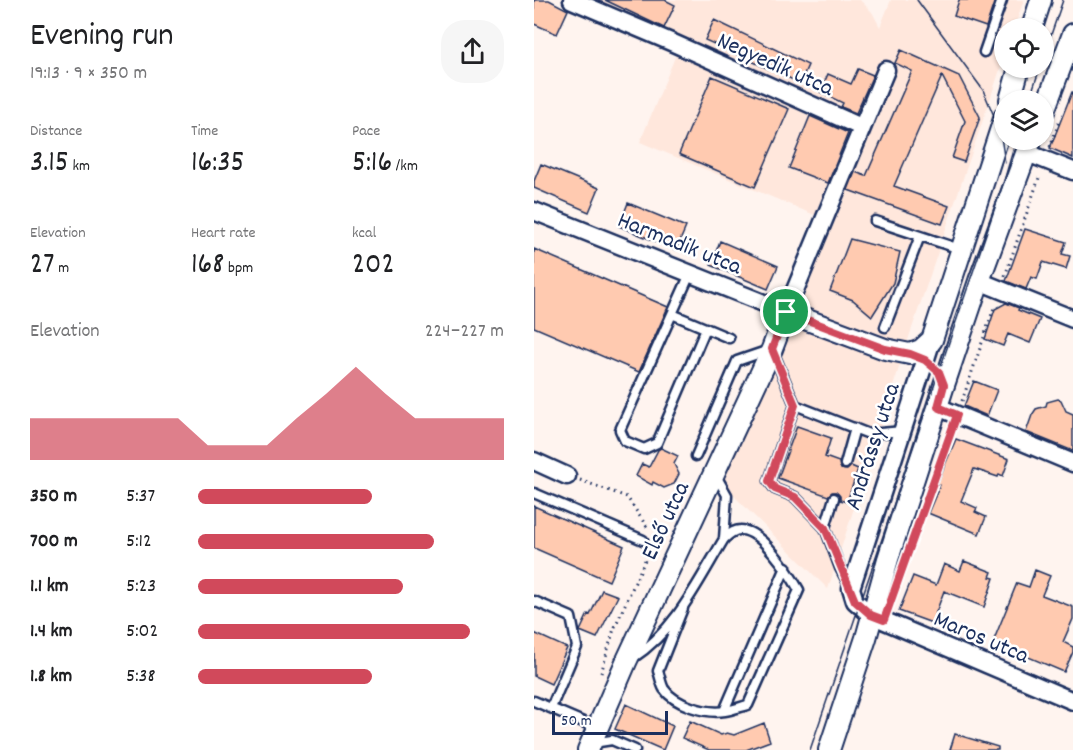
<!DOCTYPE html>
<html lang="en">
<head>
<meta charset="utf-8">
<style>
  :root { --surface:#fff; --page:#f6f6f6; --text:#202124; --muted:#757577; --accent:#d1495b }
  body { margin:0; font-family:Dekko,sans-serif; background:var(--page); color:var(--text); height:100vh; display:flex; flex-direction:column; font-size:22px; white-space:nowrap }
  * { box-sizing:border-box; margin:0 }
  p { font-size:20px; color:var(--muted) }
  .icon { flex:none; width:33px; height:33px; fill:none; stroke:currentColor; stroke-width:2; stroke-linecap:round; stroke-linejoin:round }
  .map { position:relative; flex:1; overflow:hidden }
  .sheet { display:flex; flex-direction:column; background:var(--surface); width:534px }
  .sheet>* { flex:none }
  .buttons { position:absolute; left:460px; top:18px; display:grid; gap:12px }
  .buttons a { display:grid; place-items:center; width:60px; height:60px; border-radius:50%; background:var(--surface); box-shadow:0 2px 4px #0004; font-size:30px }
  .scale { position:absolute; left:18px; bottom:15px; width:116px; box-sizing:border-box; padding-left:6px; border:3px solid #1b2f5e; border-top:0; font-size:16px; line-height:21px; white-space:nowrap; color:#1b2f5e; -webkit-text-stroke:4px #fff; paint-order:stroke }
  .pin { position:absolute; display:grid; place-items:center; width:51px; height:51px; color:#fff; margin:-26px; border:3px solid #fff; border-radius:50%; box-shadow:0 2px 6px #0007 }
  .round { display:grid; place-items:center; flex:none; width:63px; height:63px; border-radius:24px; background:var(--page) }
  .summary { display:flex; align-items:center; justify-content:space-between; height:102px; padding:0 30px }
  h1 { font-size:33px; font-weight:600; line-height:45px }
  .metrics { display:grid; grid-template-columns:repeat(3,1fr); gap:9px; height:102px; padding:6px 30px }
  .metrics div { display:grid; align-content:center }
  .metrics b { font-size:30px; font-weight:600 }
  .metrics small { font-size:16px; font-weight:400 }
  .metrics p { font-size:16px }
  .chart { height:168px; padding:12px 30px }
  .chart p { display:flex; justify-content:space-between }
  .chart svg { width:100%; height:108px; margin-top:6px; fill:var(--accent); opacity:.7 }
  ul { padding:0 30px; list-style:none; font-size:20px }
  li { display:grid; grid-template-columns:96px 72px 1fr; align-items:center; height:45px }
  li i { height:15px; border-radius:8px; background:var(--accent) }
  main { display:flex; flex:1; min-height:0 }
  .map>svg:first-child { display:block }
  .built { fill:#ffe7dc }
  .building { fill:#ffcab0; stroke:#1b2f5e; stroke-width:1.5 }
  .lines { fill:none; stroke-linecap:round; stroke-linejoin:round }
  .service-casing { stroke:#1b2f5e; stroke-width:13 }
  .minor-casing { stroke:#1b2f5e; stroke-width:21 }
  .tertiary-casing { stroke:#1b2f5e; stroke-width:24 }
  .path { stroke:#1b2f5e; stroke-width:3; stroke-dasharray:1.5 4.5; stroke-linecap:butt }
  .service { stroke:#fff; stroke-width:8 }
  .minor { stroke:#fff; stroke-width:16 }
  .tertiary { stroke:#fff; stroke-width:20 }
  .tram { stroke:#1b2f5e; stroke-width:1.5 }
  .route-casing { stroke:#fff; stroke-width:12 }
  .route { stroke:#d1495b; stroke-width:8 }
  .labels { text-anchor:middle; stroke-width:5; stroke-linejoin:round; paint-order:stroke }
  .street-label { font-size:24px; fill:#1b2f5e; stroke:#fff }
</style>
</head>
<body>
<main>
<section class="sheet">
<div class="summary"><div><h1>Evening run</h1><p>19:13 · 9 × 350 m</p></div><a class="round"><svg class="icon" aria-label="share" viewBox="0 0 24 24"><path d="M12 15V3M7 8l5-5 5 5M5 13v7h14v-7"/></svg></a></div>
<div class="metrics">
<div><p>Distance</p><b>3.15<small> km</small></b></div>
<div><p>Time</p><b>16:35</b></div>
<div><p>Pace</p><b>5:16<small> /km</small></b></div>
</div>
<div class="metrics">
<div><p>Elevation</p><b>27<small> m</small></b></div>
<div><p>Heart rate</p><b>168<small> bpm</small></b></div>
<div><p>kcal</p><b>202</b></div>
</div>
<div class="chart"><p><span>Elevation</span>224–227 m</p>
<svg viewBox="0 0 160 44" preserveAspectRatio="none"><path d="M0 44V27L10 27L20 27L30 27L40 27L50 27L60 38L70 38L80 38L90 27L100 17L110 6L120 17L130 27L140 27L150 27L160 27V44z"/></svg>
</div>
<ul>
<li><b>350 m</b>5:37<i style="width:57%"></i></li>
<li><b>700 m</b>5:12<i style="width:77%"></i></li>
<li><b>1.1 km</b>5:23<i style="width:67%"></i></li>
<li><b>1.4 km</b>5:02<i style="width:89%"></i></li>
<li><b>1.8 km</b>5:38<i style="width:57%"></i></li>
</ul>
</section>
<div class="map">
<svg width="539" height="750" viewBox="0 0 539 750">
  <rect width="100%" height="100%" fill="#fff4ef"/>
  <filter id="ink" filterUnits="userSpaceOnUse"><feTurbulence type="fractalNoise" baseFrequency=".0167" numOctaves="2"/><feDisplacementMap in="SourceGraphic" scale="12" xChannelSelector="R" yChannelSelector="G"/><feConvolveMatrix kernelMatrix="1 2 1 2 8 2 1 2 1" color-interpolation-filters="sRGB"/></filter>
  <g filter="url(#ink)">
    <path class="built" d="M57 0H326L338 12 346 27 357 0H490L480 28H471V55L373 343 294 589 202 498 179 465 283 216 106 142 148 40Z"/>
    <path class="building" d="M0 0H15L34 10 23 34 0 24Z
      M71 0H131L141 5 130 28Z
      M425 0H461L452 27 420 16Z
      M180 20 274 65 266 83 171 40Z
      M367 50 425 76 446 117 430 162 418 158 431 121 408 76 360 186 415 206 408 224 314 190 321 172 332 176 378 71 361 63Z
      M324 69 339 75 322 113 307 107 309 103 286 92 294 74 317 84Z
      M178 76 255 109 221 187 145 154Z
      M538 92H539V158L516 148Z
      M276 116 314 133 294 183 255 168Z
      M7 164 65 188 55 212 0 188V181Z
      M94 203 152 227 142 250 85 226Z
      M491 229 532 242 528 254 536 256 532 269 509 262 503 279 497 277 492 289 472 281Z
      M316 239 366 252 359 283 338 316 319 300 296 291Z
      M186 241 244 266 234 289 177 265Z
      M0 249 134 307 105 372 0 327Z
      M472 303 485 308 484 310 506 319 496 343 474 334 469 346 451 339 461 309Z
      M440 381 463 390 453 416 430 406Z
      M524 399 527 400 532 411 539 414V451L492 432 498 415 502 409 512 406 513 402Z
      M263 426 297 438 291 457 305 462 307 469 313 470 317 466 324 469 313 502 306 500V496L302 492H298L294 496 244 478Z
      M422 439 475 459 469 476 465 474 464 477 440 469 427 501 443 508 441 512 452 517 445 534 394 513 406 485 403 483Z
      M127 448 144 456 140 464 145 474 140 484 130 488 119 482 118 485 102 476 108 464 115 467 124 450Z
      M0 506 90 546 75 581 0 548Z
      M430 561 458 572 456 577 460 578 450 607 410 591 398 623 365 611 379 576 402 585 410 564 426 571Z
      M501 570 516 576 508 595 539 607V619L529 642 539 647V652L530 672 459 642 483 583 495 587Z
      M68 590 84 596 63 638 46 631 54 614 56 615Z
      M0 633 33 648 17 684 0 676Z
      M92 704 139 726 129 750 81 729Z
      M156 721 187 735 193 733 200 735 230 723 236 741 212 750H175L148 738Z
      M421 734 464 747V750H416Z"/>
    <g class="lines">
      <defs>
        <path id="service" d="M450 52 468 0
          M341 221 426 249
          M156 274 138 314 195 338
          M138 314 86 430 91 441 110 449 123 443 172 328
          M351 327 386 236
          M261 405 335 434 369 431
          M162 456 203 361 238 349 261 405 235 481 241 489 261 497 291 528 306 568 316 587
          M311 464 321 428
          M181 474 193 495 190 539
          M0 493 109 540
          M291 528 300 498
          M0 601 37 617 43 647 17 708
          M99 658C142 630 164 582 190 539 194 535 200 530 206 530 227 529 256 574 265 590L214 705C206 707 198 710 191 711 172 714 141 705 130 689 127 684 126 676 124 671L149 608
          M0 701 63 728
          M190 711 252 567
          M59 743 78 740 101 750"/>
        <path id="minor" d="M38 0 137 42 327 127
          M491 152 539 171
          M0 211 252 312 352 70
          M445 281 539 319
          M398 340 317 588 321 601 337 615 539 701
          M404 407 539 463
          M0 461 33 476"/>
        <path id="tertiary" d="M498 28 507 0
          M476 100 485 68
          M510 111 539 34
          M54 750 92 662 238 349 252 312 351 349 376 354 387 350 398 340 471 116
          M295 750 332 638 354 559 410 385 445 281 497 140"/>
      </defs>
      <use href="#service" class="service-casing"/>
      <use href="#minor" class="minor-casing"/>
      <use href="#tertiary" class="tertiary-casing"/>
      <path class="path" d="M516 147 526 119
        M471 276 506 175
        M428 401 461 305
        M46 480 93 497 115 530
        M395 494 418 430
        M67 673 80 629 116 549"/>
      <use href="#service" class="service"/>
      <use href="#minor" class="minor"/>
      <use href="#tertiary" class="tertiary"/>
      <path class="tram" d="M383 0 449 90 466 130 471 163
        M510 55 529 0
        M495 100 506 68
        M276 750 470 181 482 140"/>
    </g>
  </g>
  <g class="lines" filter="url(#ink)">
    <defs>
      <path id="route" d="M252 312 351 349 376 354 391 360 405 372 410 385 404 407 423 415 350 620 337 615 321 601 291 528 261 497 241 489 235 481 261 405 238 349Z"/>
    </defs>
    <use href="#route" class="route-casing"/>
    <use href="#route" class="route"/>
  </g>
  <g class="labels">
    <g class="street-label">
      <text transform="translate(242 63) rotate(24)" y="8">Negyedik utca</text>
      <text transform="translate(146 242) rotate(22)" y="8">Harmadik utca</text>
      <text transform="translate(337 446) rotate(-72)" y="8">Andrássy utca</text>
      <text transform="translate(130 520) rotate(-65)" y="8">Első utca</text>
      <text transform="translate(448 636) rotate(23)" y="8">Maros utca</text>
    </g>
  </g>
</svg>
<div class="buttons">
<a><svg class="icon" aria-label="locate" viewBox="0 0 24 24"><circle cx="12" cy="12" r="6"/><path d="M12 2v4M12 18v4M2 12h4M18 12h4"/></svg></a>
<a><svg class="icon" aria-label="layers" viewBox="0 0 24 24"><path d="M12 4l9 5-9 5-9-5zM3 14l9 5 9-5"/></svg></a>
</div>
<div class="scale">50 m</div>
<div class="pin" style="left:252px;top:312px;background:#1e9e55"><svg class="icon" aria-label="arrive" viewBox="0 0 24 24"><path d="M6 21V4h12l-3 4 3 4H6"/></svg></div>
</div>
</main>
</body>
</html>
